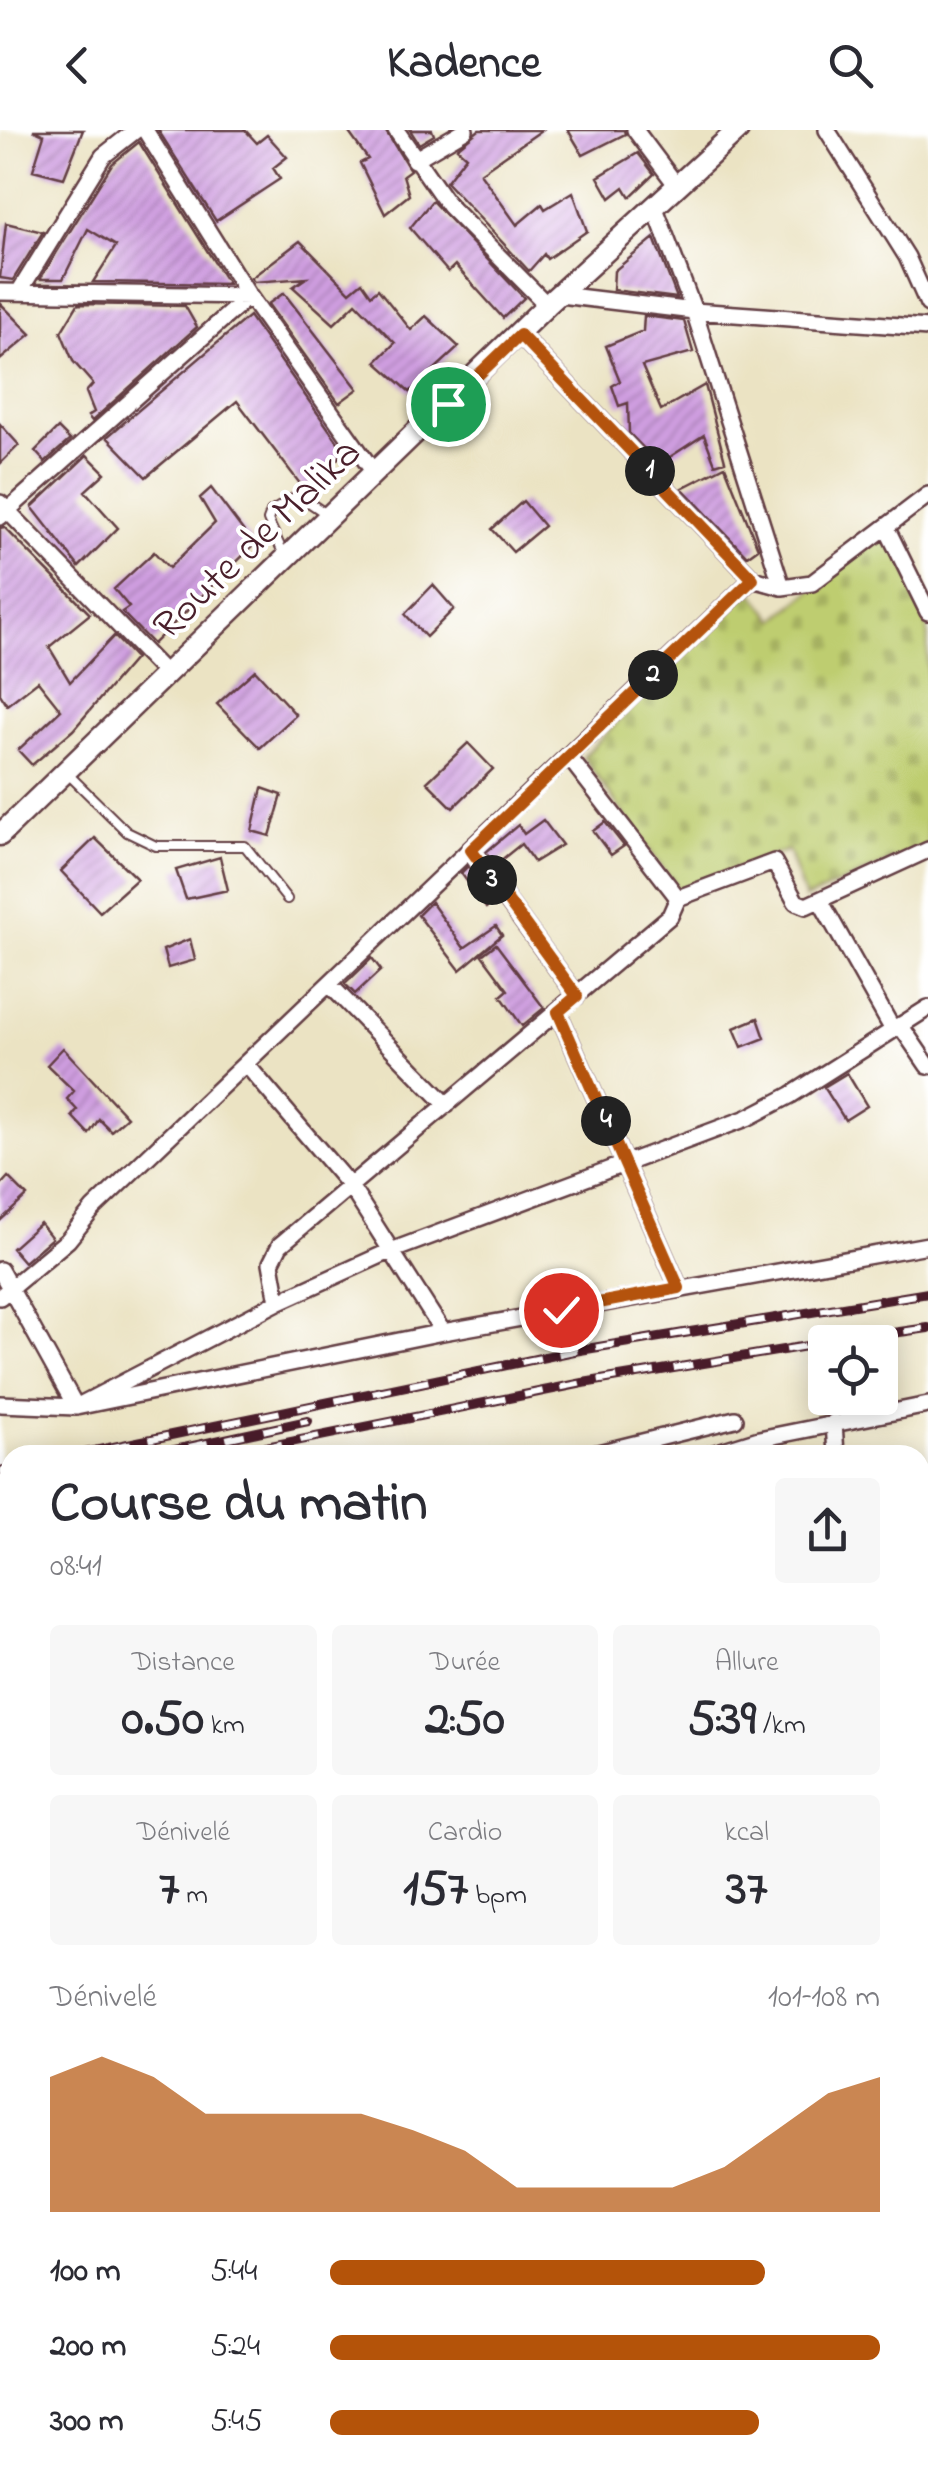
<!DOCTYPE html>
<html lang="fr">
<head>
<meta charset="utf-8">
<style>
  :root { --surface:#fff; --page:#f7f7f7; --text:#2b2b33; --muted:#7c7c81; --accent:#b45309 }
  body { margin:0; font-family:"Indie Flower",sans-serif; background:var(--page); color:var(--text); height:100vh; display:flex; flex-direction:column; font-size:38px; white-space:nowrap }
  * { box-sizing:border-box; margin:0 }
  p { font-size:32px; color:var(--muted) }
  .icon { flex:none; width:55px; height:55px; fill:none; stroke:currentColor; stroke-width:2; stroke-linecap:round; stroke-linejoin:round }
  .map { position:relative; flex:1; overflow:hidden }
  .sheet { position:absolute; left:0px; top:1315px; width:930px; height:1038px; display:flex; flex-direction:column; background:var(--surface); border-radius:30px 30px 0 0; box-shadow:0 5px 25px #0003 }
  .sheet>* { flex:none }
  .buttons { position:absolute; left:808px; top:1195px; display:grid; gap:20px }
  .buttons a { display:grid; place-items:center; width:90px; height:90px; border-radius:10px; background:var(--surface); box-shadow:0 5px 25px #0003; font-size:50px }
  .pin { position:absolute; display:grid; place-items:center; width:85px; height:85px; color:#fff; margin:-42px; border:5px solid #fff; border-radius:50%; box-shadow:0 2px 10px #0007 }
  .km { position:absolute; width:50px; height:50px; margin:-25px; border-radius:50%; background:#222; color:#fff; font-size:28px; line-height:50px; text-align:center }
  .round { display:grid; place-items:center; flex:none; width:105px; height:105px; border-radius:10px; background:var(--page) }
  .summary { display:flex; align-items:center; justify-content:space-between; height:170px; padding:0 50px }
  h1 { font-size:55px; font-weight:700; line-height:75px }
  .figures { display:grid; grid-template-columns:repeat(3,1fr); gap:15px; height:170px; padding:10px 50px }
  .figures div { display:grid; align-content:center; border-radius:10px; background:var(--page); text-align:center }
  .figures b { font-size:50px; font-weight:700 }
  .figures small { font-size:28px; font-weight:400 }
  .figures p { font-size:28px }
  .chart { height:280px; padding:20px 50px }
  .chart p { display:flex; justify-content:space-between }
  .chart svg { width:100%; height:180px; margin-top:10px; fill:var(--accent); opacity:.7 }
  ul { padding:0 50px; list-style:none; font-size:32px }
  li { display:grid; grid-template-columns:160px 120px 1fr; align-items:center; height:75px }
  li i { height:25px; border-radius:12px; background:var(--accent) }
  header { display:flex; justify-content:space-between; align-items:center; height:130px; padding:0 50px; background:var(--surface); font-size:45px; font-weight:700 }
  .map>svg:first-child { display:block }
  .cemetery { fill:url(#cemetery-stones); stroke:#84764d; stroke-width:2.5 }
  .building { fill:url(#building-hatch) }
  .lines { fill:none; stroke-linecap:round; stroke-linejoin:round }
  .lane-casing { stroke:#623c42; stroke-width:12 }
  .street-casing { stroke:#623c42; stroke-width:20 }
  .secondary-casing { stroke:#623c42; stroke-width:25 }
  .lane { stroke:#fff; stroke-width:8 }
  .street { stroke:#fff; stroke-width:15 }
  .secondary { stroke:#fff; stroke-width:20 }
  .rail-casing { stroke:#4a1f2b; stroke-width:10 }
  .rail { stroke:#fff; stroke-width:6; stroke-dasharray:19; stroke-linecap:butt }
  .route-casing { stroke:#fff; stroke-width:20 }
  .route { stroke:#b45309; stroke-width:12 }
  .labels { text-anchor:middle; stroke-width:8; stroke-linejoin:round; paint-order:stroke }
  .street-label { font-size:42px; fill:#4a1f2b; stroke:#fff }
</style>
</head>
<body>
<header><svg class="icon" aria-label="back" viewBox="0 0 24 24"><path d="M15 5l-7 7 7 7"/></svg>Kadence<svg class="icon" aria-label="search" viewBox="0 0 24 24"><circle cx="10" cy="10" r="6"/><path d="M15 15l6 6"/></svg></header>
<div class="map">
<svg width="928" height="2352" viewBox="0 0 928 2352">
  <defs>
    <pattern id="cemetery-stones" width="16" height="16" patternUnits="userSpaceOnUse" patternTransform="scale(2.5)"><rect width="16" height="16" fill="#becd6f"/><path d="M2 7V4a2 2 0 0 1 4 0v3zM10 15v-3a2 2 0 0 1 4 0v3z" fill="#a5b060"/></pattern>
    <pattern id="building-hatch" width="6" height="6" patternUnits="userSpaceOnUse" patternTransform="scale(2.5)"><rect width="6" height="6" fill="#cf9ee0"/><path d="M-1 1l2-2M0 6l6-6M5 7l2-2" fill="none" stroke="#aa80b6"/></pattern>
  </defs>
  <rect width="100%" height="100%" fill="#fff"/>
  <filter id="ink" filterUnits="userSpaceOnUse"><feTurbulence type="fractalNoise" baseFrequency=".01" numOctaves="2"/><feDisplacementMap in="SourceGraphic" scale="20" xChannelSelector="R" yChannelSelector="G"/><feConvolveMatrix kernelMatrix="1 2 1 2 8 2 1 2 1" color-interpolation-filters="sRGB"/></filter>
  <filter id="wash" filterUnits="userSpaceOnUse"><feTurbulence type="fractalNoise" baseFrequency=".0048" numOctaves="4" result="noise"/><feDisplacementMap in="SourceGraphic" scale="40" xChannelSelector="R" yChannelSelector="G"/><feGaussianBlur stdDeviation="2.25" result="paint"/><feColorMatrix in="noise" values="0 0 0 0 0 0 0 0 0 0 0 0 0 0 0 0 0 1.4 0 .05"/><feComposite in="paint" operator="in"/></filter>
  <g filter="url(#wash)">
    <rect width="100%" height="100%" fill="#ebe3c3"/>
    <path class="cemetery" d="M889 398 928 489V715L805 769 788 720 678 760 583 627 749 458 775 490Z"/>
    <g id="blocks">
      <path class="building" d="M33 0H83L64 48 33 40 44 5Z
        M158 0H245L257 13 267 5 287 27 273 38 280 49 216 91Z
        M347 0H385L410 40 403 45 409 65 385 84 360 33 368 29Z
        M410 0H432L434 5 419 14Z
        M479 0H542L480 43 517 95 542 74 545 79 573 62 587 101 547 129 544 124 529 141 446 52 466 26 457 18Z
        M568 0H624L625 4 583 25Z
        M139 12 228 154 93 152 116 116 88 99 63 149H40L112 34Z
        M638 23 654 44 630 67 624 57 610 68 598 47Z
        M432 71 524 168 503 188 455 135 448 142 410 98Z
        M6 93 43 102 13 150 0 148Z
        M654 108 677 168 613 160 614 141Z
        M300 111 350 162 362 152 371 165 378 159 411 200 426 186 459 217 410 262 376 232 395 213 356 173 334 194 293 157 306 148 254 152 251 148Z
        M284 163 358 259 339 273 268 174Z
        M0 173 31 204 0 230Z
        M78 174 185 176 197 197 92 291 88 286 94 282 86 262 93 254 73 231 61 202Z
        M249 186 345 322 304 359 237 271 146 347 107 307Z
        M644 186 684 191 693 222 642 236 661 280 705 255 725 331 715 334 704 305 659 334 629 303 628 273 619 276 612 256 620 251 606 216 643 201Z
        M0 294 19 315 0 334Z
        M58 298 70 310 45 332 35 321Z
        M87 325 105 343 85 361 118 398 79 437 32 377Z
        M725 336 758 418 747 426 682 358Z
        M211 358 254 415 153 514 122 482 129 477 114 459 154 422 169 438 215 393 200 368Z
        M523 371 544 396 513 422 492 399Z
        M4 397 90 484 49 517 70 552 114 506 135 528 73 600 32 635 18 620 61 580 38 551 7 575 0 564V398Z
        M433 455 454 479 426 507 405 484Z
        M255 540 296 585 260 618 217 574Z
        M468 613 493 639 453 678 427 652Z
        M262 658 282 665 270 706 252 701Z
        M543 690 562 715 534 732 521 714 495 735 486 722 518 695 524 704Z
        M605 692 624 716 611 725 593 701Z
        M95 708 137 749 100 782 61 741Z
        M220 727 228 760 186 769 176 740Z
        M468 736 494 772 486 778 461 743Z
        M431 772 464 818 496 796 502 805 460 840 418 785Z
        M190 809 195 830 168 838 163 820Z
        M496 814 544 878 522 896 501 866 508 860 482 825Z
        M372 828 381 840 355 864 345 854Z
        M758 888 765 908 742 917 734 898Z
        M63 918 127 987 111 1001 99 989 89 1004 72 986 77 980 67 969 74 961 47 935Z
        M847 943 867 976 845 990 824 957Z
        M8 1047 27 1066 0 1091V1056Z
        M40 1093 52 1108 24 1132 12 1118Z"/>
    </g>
  </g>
  <g filter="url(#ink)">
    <use href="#blocks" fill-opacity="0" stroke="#623c42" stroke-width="2.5"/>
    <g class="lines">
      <defs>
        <path id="lane" d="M284 425 268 390 271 382 298 365 328 385
          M69 645 127 702 156 716H245L287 769"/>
        <path id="street" d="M145 0 249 166 375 344
          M396 0 449 76 547 175
          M635 0 677 56
          M827 0 907 127 928 174
          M414 30 465 0
          M655 78 694 181 782 457
          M0 162 249 166
          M19 162 103 26 136 0
          M560 165 694 181 928 198
          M520 205 753 449 782 457 812 453 928 365
          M0 373 166 544
          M0 387 249 166
          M887 399 928 482
          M568 626 678 768
          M471 721 577 866
          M821 772 893 900
          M330 855 447 975
          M558 882 679 1158
          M900 895 928 936
          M246 934 350 1056 443 1202
          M0 1140 76 1277 278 1172 388 1122 747 988 791 965 928 878
          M0 1167 68 1110 93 1079 753 449
          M278 1172 271 1133 280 1115 670 786 678 768 774 732 796 772 806 776 928 720
          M0 1274 76 1277 443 1202 928 1115
          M834 1292 836 1325
          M590 1325 735 1289
          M708 1325 759 1309 928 1275
          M920 1438 928 1437
          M0 1444 10 1441
          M0 1536 10 1531
          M0 1600 10 1596
          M920 1664 928 1663
          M0 1722 5 1770
          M920 1781 928 1780
          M920 1863 928 1871
          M0 1891 10 1889
          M920 2010 928 2009
          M0 2038 10 2046
          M920 2112 928 2111
          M0 2181 10 2176
          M920 2237 928 2238
          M0 2286H10
          M89 2342 96 2352
          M218 2342 226 2352
          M328 2342 335 2352
          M566 2342 571 2352
          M684 2342 688 2352
          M803 2342 806 2352
          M914 2342 919 2352
          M459 2352 479 2342
          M826 2352 845 2342"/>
        <path id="secondary" d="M0 705 547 175 738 0"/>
      </defs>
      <use href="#lane" class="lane-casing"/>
      <use href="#street" class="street-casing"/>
      <use href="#secondary" class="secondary-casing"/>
      <use href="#lane" class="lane"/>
      <use href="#street" class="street"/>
      <use href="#secondary" class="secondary"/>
      <defs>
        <path id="rail" d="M829 1212 928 1198
          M75 1325 574 1221 928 1163
          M152 1325 308 1291
          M226 1325 583 1253 825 1213
          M0 1341 10 1339
          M0 1358 10 1355
          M0 1377 10 1374"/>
      </defs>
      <use href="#rail" class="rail-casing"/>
      <use href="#rail" class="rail"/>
    </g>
  </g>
  <g class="lines" filter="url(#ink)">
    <defs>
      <path id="route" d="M448 274 520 205 753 449 471 720 577 866 558 882 679 1158 561 1180"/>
    </defs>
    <use href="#route" class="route-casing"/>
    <use href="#route" class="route"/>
  </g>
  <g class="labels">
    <g class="street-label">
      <text transform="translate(255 407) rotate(-44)" y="15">Route de Malika</text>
    </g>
  </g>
</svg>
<div class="buttons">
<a><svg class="icon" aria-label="locate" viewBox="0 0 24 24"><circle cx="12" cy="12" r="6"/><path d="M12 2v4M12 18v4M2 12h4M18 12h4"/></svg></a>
</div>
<div class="pin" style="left:448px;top:274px;background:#1e9e55"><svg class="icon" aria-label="arrive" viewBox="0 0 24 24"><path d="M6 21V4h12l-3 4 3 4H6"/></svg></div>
<div class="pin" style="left:561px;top:1180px;background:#d93025"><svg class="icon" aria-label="check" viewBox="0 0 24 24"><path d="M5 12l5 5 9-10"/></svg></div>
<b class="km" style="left:650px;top:341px">1</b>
<b class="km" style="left:653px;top:545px">2</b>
<b class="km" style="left:492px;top:750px">3</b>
<b class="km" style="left:606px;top:991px">4</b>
<section class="sheet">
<div class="summary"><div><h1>Course du matin</h1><p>08:41</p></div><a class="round"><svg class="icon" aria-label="share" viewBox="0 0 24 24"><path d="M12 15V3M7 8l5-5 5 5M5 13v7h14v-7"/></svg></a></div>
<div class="figures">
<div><p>Distance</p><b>0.50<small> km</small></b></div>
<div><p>Durée</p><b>2:50</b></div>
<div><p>Allure</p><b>5:39<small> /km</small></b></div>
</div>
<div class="figures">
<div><p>Dénivelé</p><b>7<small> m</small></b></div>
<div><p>Cardio</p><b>157<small> bpm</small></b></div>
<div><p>kcal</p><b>37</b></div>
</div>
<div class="chart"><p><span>Dénivelé</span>101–108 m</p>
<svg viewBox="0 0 160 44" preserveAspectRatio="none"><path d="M0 44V11L10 6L20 11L30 20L40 20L50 20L60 20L70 24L80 29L90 38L100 38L110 38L120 38L130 33L140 24L150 15L160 11V44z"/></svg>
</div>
<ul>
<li><b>100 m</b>5:44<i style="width:79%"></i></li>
<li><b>200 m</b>5:24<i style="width:100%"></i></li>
<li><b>300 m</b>5:45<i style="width:78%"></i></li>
</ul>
</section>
</div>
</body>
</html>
